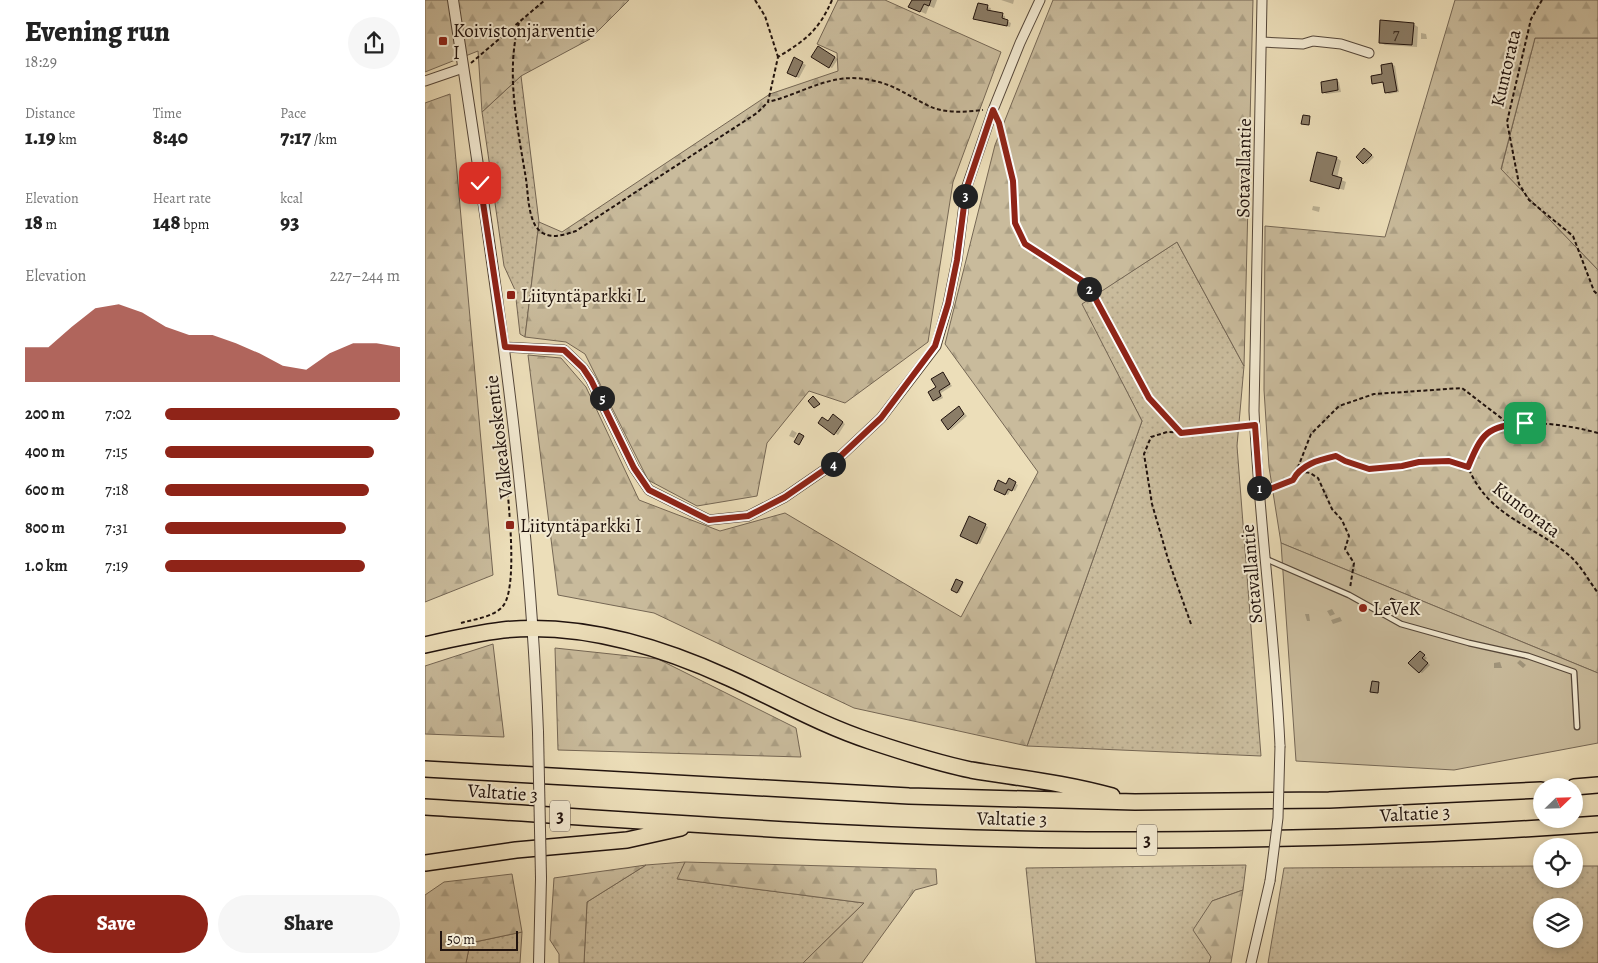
<!DOCTYPE html>
<html lang="en">
<head>
<meta charset="utf-8">
<style>
  :root { --surface:#fff; --page:#f6f6f6; --text:#222; --muted:#767676; --accent:#8f2418 }
  body { margin:0; font-family:Alegreya,serif; background:var(--page); color:var(--text); height:100vh; display:flex; flex-direction:column; font-size:19px; white-space:nowrap }
  * { box-sizing:border-box; margin:0 }
  p { font-size:16px; color:var(--muted) }
  .icon { flex:none; width:28px; height:28px; fill:none; stroke:currentColor; stroke-width:2; stroke-linecap:round; stroke-linejoin:round }
  .map { position:relative; flex:1; overflow:hidden }
  .panel { display:flex; flex-direction:column; background:var(--surface); width:425px }
  .panel>* { flex:none }
  .needle { width:32px; rotate:67deg }
  .fabs { position:absolute; left:1108px; top:778px; display:grid; gap:10px }
  .fabs a { display:grid; place-items:center; width:50px; height:50px; border-radius:50%; background:var(--surface); box-shadow:0 2px 8px #0003; font-size:25px }
  .scale { position:absolute; left:15px; bottom:12px; width:78px; box-sizing:border-box; padding-left:5px; border:2px solid #21130e; border-top:0; font-size:14px; line-height:18px; white-space:nowrap; color:#21130e; -webkit-text-stroke:4px #f3ead2; paint-order:stroke }
  .pin { position:absolute; display:grid; place-items:center; width:42px; height:42px; color:#fff; margin:-21px; border-radius:10px; box-shadow:0 2px 8px #0006 }
  .km { position:absolute; width:25px; height:25px; margin:-12px; border-radius:50%; background:#222; color:#fff; font-size:14px; line-height:25px; text-align:center }
  .round { display:grid; place-items:center; flex:none; width:52px; height:52px; border-radius:26px; background:var(--page) }
  .headline { display:flex; align-items:center; justify-content:space-between; height:85px; padding:0 25px }
  h1 { font-size:28px; font-weight:800; line-height:38px }
  .metrics { display:grid; grid-template-columns:repeat(3,1fr); gap:8px; height:85px; padding:5px 25px }
  .metrics div { display:grid; align-content:center }
  .metrics b { font-size:21px; font-weight:800 }
  .metrics small { font-size:14px; font-weight:400 }
  .metrics p { font-size:14px }
  .chart { height:140px; padding:10px 25px }
  .chart p { display:flex; justify-content:space-between }
  .chart svg { width:100%; height:90px; margin-top:5px; fill:var(--accent); opacity:.7 }
  .button { display:flex; gap:10px; margin-top:auto; padding:10px 25px }
  .button a { flex:1; height:58px; border-radius:30px; background:var(--accent); color:#fff; font-size:20px; font-weight:800; line-height:58px; text-align:center }
  .button a+a { background:var(--page); color:var(--text) }
  ul { padding:0 25px; list-style:none; font-size:16px }
  li { display:grid; grid-template-columns:80px 60px 1fr; align-items:center; height:38px }
  li i { height:12px; border-radius:6px; background:var(--accent) }
  main { display:flex; flex:1; min-height:0 }
  .map>svg:first-child { display:block }
  .grass { fill:url(#grass-dots); stroke:#756755; fill-rule:evenodd }
  .forest { fill:url(#forest-firs); stroke:#756755 }
  .pitch { fill:#c9bb9c; stroke:#756755 }
  .shadow { fill:#0003 }
  .building { fill:#8b7d67; stroke:#21130e }
  .lines { fill:none; stroke-linecap:round; stroke-linejoin:round }
  .service-casing { stroke:#544639; stroke-width:7 }
  .minor-casing { stroke:#544639; stroke-width:11 }
  .tertiary-casing { stroke:#544639; stroke-width:12 }
  .motorway-casing { stroke:#21130e; stroke-width:18 }
  .path { stroke:#21130e; stroke-width:2; stroke-dasharray:4 2.5; stroke-linecap:butt }
  .service { stroke:#f3ead2; stroke-width:4.5 }
  .minor { stroke:#f3ead2; stroke-width:9 }
  .tertiary { stroke:#f3ead2; stroke-width:10 }
  .motorway { stroke:#ecdeb9; stroke-width:15 }
  .minor-bridge-casing { stroke:#544639; stroke-width:11; stroke-linecap:butt }
  .tertiary-bridge-casing { stroke:#544639; stroke-width:12; stroke-linecap:butt }
  .minor-bridge { stroke:#f3ead2; stroke-width:9 }
  .tertiary-bridge { stroke:#f3ead2; stroke-width:10 }
  .route-casing { stroke:#fff; stroke-width:10 }
  .route { stroke:#8f2418; stroke-width:6 }
  .poi-dot { fill:#8f2418; stroke:#f3ead2; stroke-width:2 }
  .labels { text-anchor:middle; stroke-width:4; stroke-linejoin:round; paint-order:stroke }
  .number-label { font-size:16px; fill:#3c2e24 }
  .shield { fill:#f3ead2; stroke:#605449; stroke-width:1 }
  .shield-label { font-size:18px; font-weight:bold; fill:#21130e }
  .poi-label { font-size:19px; fill:#21130e; stroke:#f3ead2; text-anchor:start }
  .street-label { font-size:19px; fill:#21130e; stroke:#f3ead2 }
</style>
</head>
<body>
<main>
<section class="panel">
<div class="headline"><div><h1>Evening run</h1><p>18:29</p></div><a class="round"><svg class="icon" aria-label="share" viewBox="0 0 24 24"><path d="M12 15V3M7 8l5-5 5 5M5 13v7h14v-7"/></svg></a></div>
<div class="metrics">
<div><p>Distance</p><b>1.19<small> km</small></b></div>
<div><p>Time</p><b>8:40</b></div>
<div><p>Pace</p><b>7:17<small> /km</small></b></div>
</div>
<div class="metrics">
<div><p>Elevation</p><b>18<small> m</small></b></div>
<div><p>Heart rate</p><b>148<small> bpm</small></b></div>
<div><p>kcal</p><b>93</b></div>
</div>
<div class="chart"><p><span>Elevation</span>227–244 m</p>
<svg viewBox="0 0 160 44" preserveAspectRatio="none"><path d="M0 44V27L10 27L20 17L30 8L40 6L50 10L60 17L70 21L80 21L90 25L100 30L110 36L120 38L130 30L140 25L150 25L160 27V44z"/></svg>
</div>
<ul>
<li><b>200 m</b>7:02<i style="width:100%"></i></li>
<li><b>400 m</b>7:15<i style="width:89%"></i></li>
<li><b>600 m</b>7:18<i style="width:87%"></i></li>
<li><b>800 m</b>7:31<i style="width:77%"></i></li>
<li><b>1.0 km</b>7:19<i style="width:85%"></i></li>
</ul>
<div class="button"><a>Save</a><a>Share</a></div>
</section>
<div class="map">
<svg width="1173" height="963" viewBox="0 0 1173 963">
  <defs>
    <pattern id="grass-dots" width="8" height="8" patternUnits="userSpaceOnUse" patternTransform="scale(1.25)"><rect width="8" height="8" fill="#c9bb9c"/><path d="M2 2h.1M6 6h.1" fill="none" stroke="#aca085" stroke-width="1.8" stroke-linecap="round"/></pattern>
    <pattern id="forest-firs" width="22" height="20" patternUnits="userSpaceOnUse" patternTransform="scale(1.25)"><rect width="22" height="20" fill="#c9bb9c"/><path d="M5 1l3.5 6h-7zM16 11l3.5 6h-7z" fill="#aca085"/></pattern>
  </defs>
  <rect width="100%" height="100%" fill="#ecdeb9"/>
  <filter id="stains"><feTurbulence type="fractalNoise" baseFrequency=".004" numOctaves="4"/><feColorMatrix values="0 0 0 0 .2 0 0 0 0 .09 0 0 0 0 .02 0 0 0 .5 -.17"/></filter>
  <radialGradient id="worn" r=".72"><stop offset=".6" stop-color="#630" stop-opacity="0"/><stop offset="1" stop-color="#630" stop-opacity=".3"/></radialGradient>
  <path class="grass" d="M1110 38H1173V270L1076 170Z
    M96 76 114 222 100 337 95 334 90 290 79 266 57 112Z
    M752 242 819 366 812 446 836 756 602 746 717 421 656 304Z
    M260 862 253 879 439 903 378 963H159L162 902 221 865Z
    M821 865 818 890 787 901 786 957 784 963H611L601 868Z
    M1116 866V879H1149V866H1173V963H843L859 868ZM1116 906H1149V939H1116Z
    M97 932 95 963H41L45 943Z"/>
  <path class="forest" d="M0 0H204L165 39 96 76 57 112 53 51 0 72Z
    M413 0H460L576 52 528 182 503 342 420 403 384 391 342 443 332 496 272 506 223 480 160 354 141 342 100 337 114 222 137 232 345 94 413 71 412 53 392 44Z
    M628 0H828L819 366 752 242 657 304 717 421 602 746 429 708 229 613 133 595 103 355 136 358 161 387 214 500 295 531 360 513 536 617 613 472 520 344 570 145Z
    M1030 0H1173V38H1110L1076 169 1173 270V673L856 543 844 467 839 390 840 226 960 237Z
    M25 94 68 575 0 602V103Z
    M68 644 79 737 0 734V666Z
    M130 648 233 659 371 728 376 757 133 750Z
    M260 862 511 869 512 884 490 890 437 963H378L439 903 252 879Z
    M221 865 162 902 159 963H134V954L125 940 129 878Z
    M87 874 97 932 45 943 41 963H0V895L19 882Z
    M818 890 806 963H784L786 957 768 930 787 901Z"/>
  <path class="pitch" d="M856 543 1173 673V743L1029 770 871 761Z"/>
  <path class="shadow" d="M488 0H512L509 8 504 6 501 14 490 9Z
    M576 0H589L588 4Z
    M554 5 566 8 565 12 580 16V20L586 23 585 27 553 20Z
    M988 24 993 27 992 47 960 45 955 42Z
    M996 33 1001 34 1002 39H996Z
    M393 48 413 59 407 68 388 57Z
    M370 59 381 65 374 78 363 73Z
    M967 64 970 66 974 92 964 94 961 92 960 83H948Z
    M911 80 914 82 916 92 901 94 899 92Z
    M942 151 949 157 942 164 939 163Z
    M912 158 916 161 912 178 921 182 919 190 886 180Z
    M888 206 895 207 894 212 887 210Z
    M518 374 527 386 516 393 518 398 512 401 509 400Z
    M534 408 542 416 526 430 524 429Z
    M408 416 420 424 413 435 395 423 404 422Z
    M367 430 372 433 369 438 364 436Z
    M584 480 593 485 590 491 586 489 583 495 570 489 582 486Z
    M545 518 563 527 555 544 536 535Z
    M532 581 538 584 534 593 527 589Z
    M977 604 980 606 977 613 966 609Z
    M907 609 910 614 905 616 902 611Z
    M880 614H884L885 621H882Z
    M915 617 917 621 908 624 906 620Z
    M995 652 1002 658 1000 660 1005 665 997 673 995 672Z
    M1095 660 1101 665 1098 668 1092 663Z
    M1075 662 1077 668H1069V663Z"/>
  <path class="building" d="M487 0H506L504 6 499 4 495 12 483 7Z
    M553 3 563 5 562 10 578 13 577 18 583 20 582 26 548 19Z
    M955 20 989 23 987 45 954 43Z
    M393 46 410 57 404 68 386 57Z
    M369 57 378 62 371 77 362 73Z
    M967 63 972 91 960 93 958 82 947 84 946 76 957 74 956 65Z
    M912 79 913 90 897 93 896 82Z
    M878 115 885 116 884 125 876 124Z
    M939 148 947 155 938 164 931 157Z
    M892 152 912 157 907 175 917 178 914 189 885 181Z
    M518 372 525 384 514 391 516 396 508 401 503 392 511 387 506 379Z
    M388 396 395 404 389 408 383 401Z
    M534 406 539 414 523 430 516 420Z
    M408 414 418 422 409 435 393 423 397 417 403 421Z
    M374 433 379 436 374 445 369 442Z
    M584 478 591 482 587 491 583 489 580 495 569 490 573 480 581 484Z
    M544 516 561 524 552 544 535 536Z
    M531 579 538 582 532 593 526 590Z
    M966 598 978 603 974 613 962 608Z
    M995 651 1000 655 997 658 1003 663 994 673 983 663Z
    M947 681 954 682 953 693 945 692Z"/>
  <g class="lines">
    <defs>
      <path id="service" d="M841 559 924 595 976 624 1044 643 1103 656 1149 672 1152 727"/>
      <path id="minor" d="M837 0 829 411C834 523 850 634 855 746
        M837 42 878 44 888 41 916 44 944 53
        M0 81 38 68
        M80 347 139 350 158 368 166 380 209 468 224 490 284 520 323 516 360 497 405 466 456 418 511 346 523 304 532 260 541 189 568 110 595 43 615 0
        M826 963 845 881"/>
      <path id="tertiary" d="M28 0C65 243 104 486 113 732
        M114 963 116 878"/>
      <path id="motorway" d="M0 645C26 639 52 633 78 630 156 622 234 646 304 678 351 699 396 725 445 741 478 752 512 763 546 770 594 778 641 783 687 796
        M0 769 484 796 710 802 904 800 1116 790
        M1149 787 1173 785
        M0 807C227 821 456 840 684 840 847 840 1010 836 1173 824
        M0 863 91 850 202 840 256 828"/>
    </defs>
    <use href="#service" class="service-casing"/>
    <use href="#minor" class="minor-casing"/>
    <use href="#tertiary" class="tertiary-casing"/>
    <use href="#motorway" class="motorway-casing"/>
    <path class="path" d="M330 0 340 16 353 57
      M407 0C394 30 381 40 353 57L343 102C380 93 408 70 450 81 469 85 484 96 502 105 518 114 540 112 558 110
      M1117 0 1106 19 1082 122 1094 184 1104 200 1148 236 1169 291 1173 295
      M94 23C80 73 93 129 101 179 103 193 103 212 110 225 119 241 137 236 151 231L332 113 343 102
      M46 63 120 0
      M574 123 588 181 590 223 600 244 656 280 669 296 724 398 756 433
      M1173 433C1144 425 1073 412 1053 442 1049 449 1046 459 1043 467 1064 518 1108 524 1145 556 1156 566 1164 581 1173 593
      M873 471 891 461 911 456 920 461 944 469 977 466 994 462 1024 461 1042 467
      M874 471 885 473 893 478 907 509 917 520 924 536 920 549 929 563 925 588
      M844 490 868 480 886 434 914 406 949 394 1037 388 1084 424
      M36 623C50 619 69 617 78 606 95 585 81 482 79 453
      M766 624 743 559 727 504 719 454 726 437 742 432 764 433 820 426"/>
    <use href="#service" class="service"/>
    <use href="#minor" class="minor"/>
    <use href="#tertiary" class="tertiary"/>
    <use href="#motorway" class="motorway"/>
    <defs>
      <path id="minor-bridge" d="M845 881 853 818 855 746"/>
      <path id="tertiary-bridge" d="M113 732 116 878"/>
    </defs>
    <use href="#minor-bridge" class="minor-bridge-casing"/>
    <use href="#tertiary-bridge" class="tertiary-bridge-casing"/>
    <use href="#minor-bridge" class="minor-bridge"/>
    <use href="#tertiary-bridge" class="tertiary-bridge"/>
  </g>
  <g class="lines">
    <defs>
      <path id="route" d="M55 183 80 347 139 350 158 368 166 380 209 468 224 490 284 520 323 516 360 497 405 466 456 418 510 346 523 304 532 260 541 190 568 110 574 123 588 181 590 223 600 244 656 280 669 296 724 398 756 433 830 425 835 493 868 480C876 464 894 460 911 456L920 461 944 469 977 466 994 462 1024 461 1043 467C1057 433 1062 426 1100 423"/>
    </defs>
    <use href="#route" class="route-casing"/>
    <use href="#route" class="route"/>
  </g>
  <g class="poi-dot">
    <rect x="13" y="36" width="10" height="10" rx="2.5"/>
    <rect x="81" y="290" width="10" height="10" rx="2.5"/>
    <rect x="80" y="520" width="10" height="10" rx="2.5"/>
    <circle cx="938" cy="608" r="5"/>
  </g>
  <g class="labels">
    <g class="number-label">
      <text x="971" y="39">7</text>
    </g>
    <g class="shield">
      <rect x="125" y="800.5" width="20" height="31" rx="4"/>
      <rect x="712" y="824.5" width="20" height="31" rx="4"/>
    </g>
    <g class="shield-label">
      <text x="135" y="822">3</text>
      <text x="722" y="846">3</text>
    </g>
    <g class="poi-label">
      <text x="28" y="37">Koivistonjärventie<tspan x="28" dy="22">I</tspan></text>
      <text x="96" y="302">Liityntäparkki L</text>
      <text x="95" y="532">Liityntäparkki I</text>
      <text x="948" y="615">LeVeK</text>
    </g>
    <g class="street-label">
      <text transform="translate(1080 68) rotate(-77)" y="7">Kuntorata</text>
      <text transform="translate(818 168) rotate(-89)" y="7">Sotavallantie</text>
      <text transform="translate(73 437) rotate(-97)" y="7">Valkeakoskentie</text>
      <text transform="translate(1102 509) rotate(37)" y="7">Kuntorata</text>
      <text transform="translate(826 574) rotate(-95)" y="7">Sotavallantie</text>
      <text transform="translate(78 792) rotate(4)" y="7">Valtatie 3</text>
      <text transform="translate(990 813) rotate(-3)" y="7">Valtatie 3</text>
      <text transform="translate(587 818) rotate(1)" y="7">Valtatie 3</text>
    </g>
  </g>
  <rect width="100%" height="100%" filter="url(#stains)"/>
  <rect width="100%" height="100%" fill="url(#worn)"/>
</svg>
<div class="fabs">
<a><svg class="needle" viewBox="-14 -14 28 28"><path d="M0-13l5 13h-10z" fill="#e53935"/><path d="M0 13l5-13h-10z" fill="#767676"/></svg></a>
<a><svg class="icon" aria-label="locate" viewBox="0 0 24 24"><circle cx="12" cy="12" r="6"/><path d="M12 2v4M12 18v4M2 12h4M18 12h4"/></svg></a>
<a><svg class="icon" aria-label="layers" viewBox="0 0 24 24"><path d="M12 4l9 5-9 5-9-5zM3 14l9 5 9-5"/></svg></a>
</div>
<div class="scale">50 m</div>
<div class="pin" style="left:1100px;top:423px;background:#1e9e55"><svg class="icon" aria-label="arrive" viewBox="0 0 24 24"><path d="M6 21V4h12l-3 4 3 4H6"/></svg></div>
<div class="pin" style="left:55px;top:183px;background:#d93025"><svg class="icon" aria-label="check" viewBox="0 0 24 24"><path d="M5 12l5 5 9-10"/></svg></div>
<b class="km" style="left:834px;top:488px">1</b>
<b class="km" style="left:664px;top:289px">2</b>
<b class="km" style="left:540px;top:196px">3</b>
<b class="km" style="left:408px;top:464px">4</b>
<b class="km" style="left:177px;top:398px">5</b>
</div>
</main>
</body>
</html>
